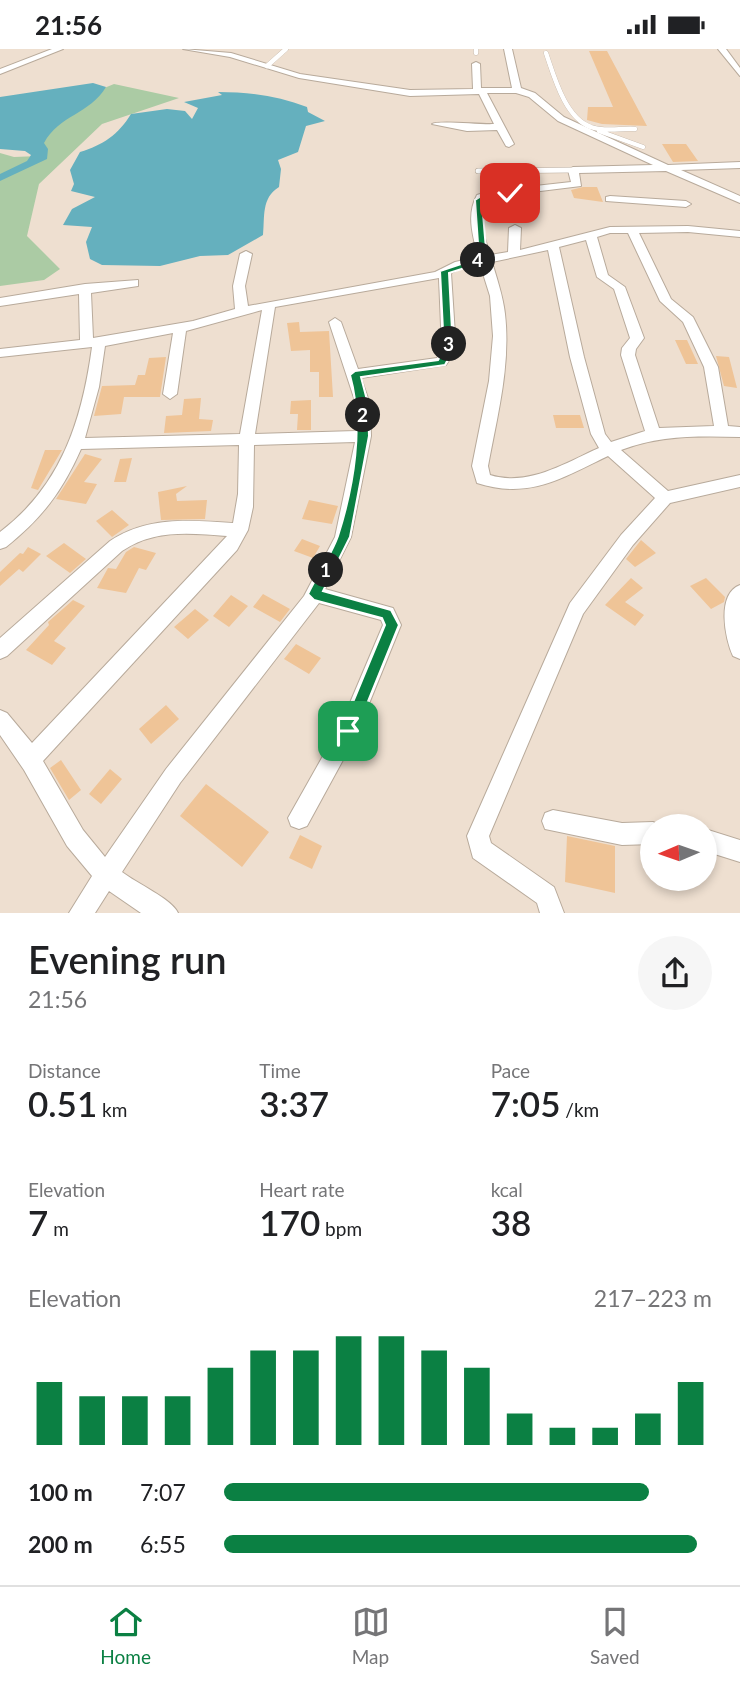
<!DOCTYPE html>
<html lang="en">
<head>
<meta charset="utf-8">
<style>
  :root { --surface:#fff; --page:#f6f6f6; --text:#202124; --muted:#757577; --line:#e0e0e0; --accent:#0b8043 }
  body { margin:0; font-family:Lato,sans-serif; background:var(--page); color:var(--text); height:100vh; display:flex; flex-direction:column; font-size:26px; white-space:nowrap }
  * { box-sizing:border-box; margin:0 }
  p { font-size:23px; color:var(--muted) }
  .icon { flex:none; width:38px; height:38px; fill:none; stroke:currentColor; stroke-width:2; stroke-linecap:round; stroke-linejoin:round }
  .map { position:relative; height:864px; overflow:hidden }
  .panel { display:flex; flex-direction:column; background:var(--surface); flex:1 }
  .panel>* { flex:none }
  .needle { width:46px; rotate:268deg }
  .tools { position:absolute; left:640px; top:765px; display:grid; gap:14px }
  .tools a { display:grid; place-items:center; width:77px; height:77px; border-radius:50%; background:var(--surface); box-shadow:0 4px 10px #0003; font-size:35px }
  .pin { position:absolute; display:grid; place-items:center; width:60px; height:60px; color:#fff; margin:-30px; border-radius:14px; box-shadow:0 4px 10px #0006 }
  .km { position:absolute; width:35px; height:35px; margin:-18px; border-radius:50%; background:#222; color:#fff; font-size:19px; line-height:35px; text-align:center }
  .round { display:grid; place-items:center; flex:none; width:74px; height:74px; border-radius:37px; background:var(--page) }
  .summary { display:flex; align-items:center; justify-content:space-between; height:119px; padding:0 28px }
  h1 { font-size:38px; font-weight:600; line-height:52px }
  .figures { display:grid; grid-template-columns:repeat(3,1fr); gap:10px; height:119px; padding:7px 28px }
  .figures div { display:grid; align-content:center }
  .figures b { font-size:35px; font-weight:600 }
  .figures small { font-size:19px; font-weight:400 }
  .figures p { font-size:19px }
  .chart { height:196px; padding:14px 28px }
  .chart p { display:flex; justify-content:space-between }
  .chart svg { width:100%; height:126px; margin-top:7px; stroke:var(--accent); stroke-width:6 }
  ul { padding:0 28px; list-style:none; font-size:23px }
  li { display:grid; grid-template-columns:112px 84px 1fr; align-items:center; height:52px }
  li i { height:18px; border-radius:9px; background:var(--accent) }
  .status { display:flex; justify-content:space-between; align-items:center; height:49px; padding:0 35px; background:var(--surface); direction:ltr }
  .status svg { height:19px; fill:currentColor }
  .menu { display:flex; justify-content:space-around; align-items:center; height:98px; border-top:2px solid var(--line); background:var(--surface); font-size:19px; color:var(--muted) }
  .menu a { display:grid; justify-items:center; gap:4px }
  .menu .selected { color:var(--accent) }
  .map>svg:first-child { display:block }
  .green { fill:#abcba4 }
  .water { fill:#65b0be }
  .building { fill:#efc497 }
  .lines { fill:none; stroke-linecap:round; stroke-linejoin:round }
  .lane-far1-casing { stroke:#b8aa9b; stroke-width:5 }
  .lane-casing { stroke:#b8aa9b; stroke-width:6 }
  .street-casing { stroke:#b8aa9b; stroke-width:2 }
  .lane-far1 { stroke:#fff; stroke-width:4.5 }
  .lane { stroke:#fff; stroke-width:5 }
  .street { fill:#fff; fill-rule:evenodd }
  .route { fill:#0b8043; stroke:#fff; stroke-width:2 }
</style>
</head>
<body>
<div class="status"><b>21:56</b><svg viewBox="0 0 49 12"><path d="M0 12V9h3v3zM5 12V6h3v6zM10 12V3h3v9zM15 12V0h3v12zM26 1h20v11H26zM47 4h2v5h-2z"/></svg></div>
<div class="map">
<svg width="740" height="864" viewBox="0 0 740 864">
  <rect width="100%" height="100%" fill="#eedfd0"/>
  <path class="green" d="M114 35 179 49 102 75 39 135 27 187 60 220 44 231 0 237V104L14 108 39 107 40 89 97 42Z"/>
  <path class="water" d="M93 34 106 38C90 65 59 66 44 94L48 100 47 110 0 132V125L27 112 31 106 25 102 0 100V48Z
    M218 43C249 43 278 47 307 58L308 63 325 72 306 77 298 103 278 111 281 120 279 138C261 149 265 168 263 186L228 206 200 207 160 217 102 216 90 210 86 193 92 178 63 176 72 160 95 148 71 142 74 135 70 121 80 103C103 96 118 86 131 65L167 60 185 62 192 70 198 59 184 53 222 46Z"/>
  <path class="building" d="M589 2H607L647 77 602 75 587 71 588 58H613Z
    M662 95H686L698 112 673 113Z
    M583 138H597L603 153 574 149 571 141Z
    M299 273 300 283 329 282 333 348H319V323H310V301L291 302 287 274Z
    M675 291H687L698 315H686Z
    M716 307 729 308 737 339 724 337Z
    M166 308 160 348H124L121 365 94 367 102 337 135 336 138 326H145L149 309Z
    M201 349 199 370 213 371 211 382 164 384 166 367 182 366 184 350Z
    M311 351V381H297L298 365H290L291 352Z
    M553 366H580L584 379H556Z
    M45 401H62L38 441 31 439Z
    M85 405 102 410 84 433 97 435 86 455 56 450Z
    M132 409 126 433H114L120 410Z
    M187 437 176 445 177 452 207 451 205 470 161 471 158 443Z
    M309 451 338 457 332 475 302 470Z
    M112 461 129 476 112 488 96 472Z
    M302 490 320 497 313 509 294 502Z
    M641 491 656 504 635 518 626 510Z
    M64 494 86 510 70 524 46 507Z
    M28 498 41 505 23 523 19 520 0 537V523L20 504 23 505Z
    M134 498 156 504 146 521 139 519 126 544 97 539 108 519 116 520 126 503Z
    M631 529 643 539 625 553 644 566 635 577 605 556Z
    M706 529 725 548 724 553 711 560 690 537Z
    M263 545 290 560 280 573 253 558Z
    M231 546 248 557 229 578 213 567Z
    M73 551 85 557 54 592 66 599 52 616 26 601 49 576 48 573Z
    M195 560 209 571 188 590 174 578Z
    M296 595 321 609 309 625 284 610Z
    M166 656 179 670 151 695 139 680Z
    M61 711 81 741 69 751 50 719Z
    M110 720 122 730 101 755 89 745Z
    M206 735 269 783 242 818 180 767Z
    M300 786 322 797 312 820 289 809Z
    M567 787 615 797V844L565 833Z"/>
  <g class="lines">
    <defs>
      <path id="lane-far1" d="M476 0V4
        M546 4C554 27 565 69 591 78 604 83 621 79 635 80
        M267 17 286 0
        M599 82 643 98"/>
      <path id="lane" d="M478 122 573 121"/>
      <path id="street" d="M52 0H63L0 25V20Z
        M183 0 231 4 300 25 410 41 473 40 472 15 476 13 480 15 481 39H512L504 0H512L521 39 535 44 564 68 668 116 740 113V119L681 121 740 147V154L666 122 579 124 581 137 491 148 485 150C478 168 484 188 490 206L508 203 509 179 515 176 521 179 520 201 610 178 688 177 740 182V188L688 183 639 184 671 250 693 268 718 318 728 377 740 378V388C699 387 660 386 621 401L668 442 740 426V438L670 454 633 496 583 565 489 787 491 794 554 838 564 864H540L537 854 473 809 467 787 570 554 621 486 655 449 608 407C562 429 529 451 477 434L472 417 489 332 493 287 490 247 480 215 462 218 451 224 456 301 446 316 361 329 370 355 371 387 351 488 325 540 393 559 401 576 355 689 307 777 299 780 291 777 288 769 341 675 383 576 381 571 319 554 180 734 122 823C136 834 172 850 178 864H141L109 842 95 864H69L92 827 67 797 24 721 0 686V661L7 664 32 694 227 487C190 484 154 480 122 502L7 607 0 610V589L110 492C148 467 189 471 233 474L238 445 239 396 81 400C62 443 42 469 6 498L0 500V483C61 437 82 372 92 298L0 308V300L80 291 79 245 0 257V249L85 235 138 231V237L91 244 93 289 193 272 235 260 233 237 240 205 246 202 252 205 245 237 248 257 435 223 455 213 478 208C473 187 466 166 477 146L490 142 571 133 568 121 573 118 653 116 558 72 529 48 516 44H487L514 95 509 98 506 97 497 81 467 82 432 75C438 71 482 76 494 75L479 45 410 47 299 29 230 8ZM610 184H628L660 252 683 273 704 318 714 377 659 379 635 306 636 300 644 289 625 238 608 226 597 188ZM586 191 597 228 614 240 630 289 622 299 621 306 645 382 611 393 605 385 584 308 559 198ZM548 201 570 308 591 385 599 399C565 414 528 438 490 426L488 417C497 368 511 316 505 265 503 247 497 230 492 213ZM439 229 442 301 437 309 358 320 341 273 335 269 329 273 356 355V382L255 385 275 258ZM262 261 240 385 85 389 99 338 105 297 173 284 163 345 170 350 177 345 186 282ZM355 393 335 488 304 547 166 720 105 808 83 781 43 712 237 501 248 481 253 458 254 396Z
        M718 0H726L740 19V27Z
        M610 147 686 152 691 155 686 158 606 152V148Z
        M740 536V610L733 607C725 590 716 545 740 536Z
        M553 761 622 774 653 773 661 777H653V795L622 796 545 780 542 772 545 764Z
        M705 780 740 791V813L705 802Z"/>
    </defs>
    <use href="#lane-far1" class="lane-far1-casing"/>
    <use href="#lane" class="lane-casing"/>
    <use href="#street" class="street-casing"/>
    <use href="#lane-far1" class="lane-far1"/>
    <use href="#lane" class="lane"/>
    <use href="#street" class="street"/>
  </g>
  <path class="route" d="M513 142V145L488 148 482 153 487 212 449 224 453 301 445 316 361 328 368 355 369 387 350 488 323 542 391 561 399 576 354 687 348 689 341 682 385 576 382 569 314 551 308 545C317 526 331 507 338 487 354 437 364 376 350 326L355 322 438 311 444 301 440 222 479 209 475 151 486 144Z"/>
</svg>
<div class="tools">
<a><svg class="needle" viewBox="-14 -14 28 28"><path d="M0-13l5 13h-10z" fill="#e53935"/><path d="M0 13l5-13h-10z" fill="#757577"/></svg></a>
</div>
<div class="pin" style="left:348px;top:682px;background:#1e9e55"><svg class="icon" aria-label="arrive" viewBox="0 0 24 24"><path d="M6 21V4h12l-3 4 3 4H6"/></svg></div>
<div class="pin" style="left:510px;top:144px;background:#d93025"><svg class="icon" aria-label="check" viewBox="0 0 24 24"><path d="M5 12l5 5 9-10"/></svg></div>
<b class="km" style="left:326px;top:521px">1</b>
<b class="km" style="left:363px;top:366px">2</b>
<b class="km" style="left:449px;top:295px">3</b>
<b class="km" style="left:478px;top:211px">4</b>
</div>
<section class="panel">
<div class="summary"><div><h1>Evening run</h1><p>21:56</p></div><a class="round"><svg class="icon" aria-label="share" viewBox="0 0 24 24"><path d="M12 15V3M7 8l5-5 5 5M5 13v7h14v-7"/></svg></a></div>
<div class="figures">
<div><p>Distance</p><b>0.51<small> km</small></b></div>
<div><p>Time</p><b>3:37</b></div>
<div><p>Pace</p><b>7:05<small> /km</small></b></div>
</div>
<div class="figures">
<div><p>Elevation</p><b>7<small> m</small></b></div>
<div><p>Heart rate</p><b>170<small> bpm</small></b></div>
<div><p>kcal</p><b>38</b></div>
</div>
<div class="chart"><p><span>Elevation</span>217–223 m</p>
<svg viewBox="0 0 160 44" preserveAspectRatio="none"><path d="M5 44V22M15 44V27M25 44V27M35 44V27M45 44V17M55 44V11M65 44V11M75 44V6M85 44V6M95 44V11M105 44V17M115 44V33M125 44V38M135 44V38M145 44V33M155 44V22"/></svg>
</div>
<ul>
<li><b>100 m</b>7:07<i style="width:87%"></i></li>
<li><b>200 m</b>6:55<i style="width:97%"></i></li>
</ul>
</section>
<nav class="menu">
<a class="selected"><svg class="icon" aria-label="home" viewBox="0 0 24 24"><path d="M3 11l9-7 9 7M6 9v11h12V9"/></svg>Home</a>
<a><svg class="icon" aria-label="map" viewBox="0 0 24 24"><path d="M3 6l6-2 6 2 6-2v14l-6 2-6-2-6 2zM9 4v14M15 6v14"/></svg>Map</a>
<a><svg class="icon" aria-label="saved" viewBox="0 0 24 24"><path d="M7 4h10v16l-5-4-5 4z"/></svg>Saved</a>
</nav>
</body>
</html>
